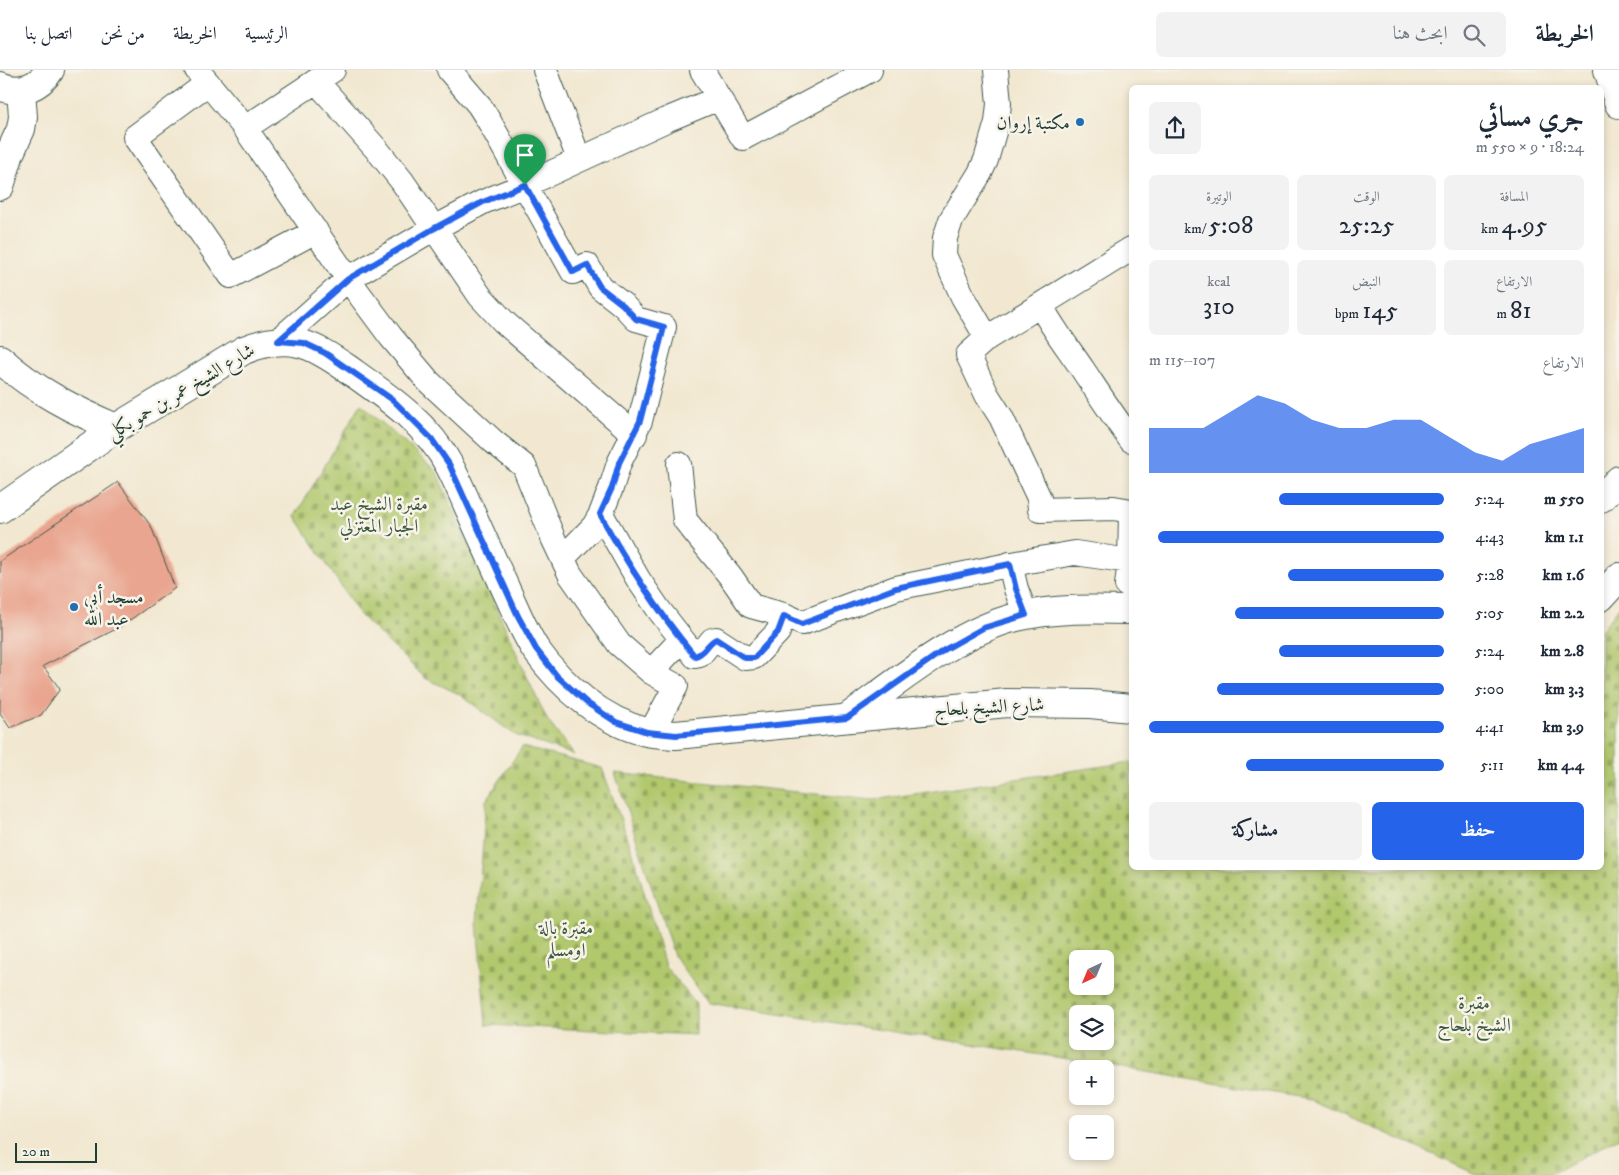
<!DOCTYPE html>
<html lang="ar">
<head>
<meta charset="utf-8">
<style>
  :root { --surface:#fff; --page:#f2f2f3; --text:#1f2937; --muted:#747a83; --line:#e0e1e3; --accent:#2563eb }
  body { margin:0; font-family:"IM FELL DW Pica",Amiri,serif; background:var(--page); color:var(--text); direction:rtl; height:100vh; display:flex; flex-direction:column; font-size:19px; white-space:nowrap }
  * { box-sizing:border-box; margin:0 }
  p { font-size:16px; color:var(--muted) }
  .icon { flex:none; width:28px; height:28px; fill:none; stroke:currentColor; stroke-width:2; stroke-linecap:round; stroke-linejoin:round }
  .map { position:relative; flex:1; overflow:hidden; direction:ltr }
  .side { position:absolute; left:1129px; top:15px; width:475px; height:785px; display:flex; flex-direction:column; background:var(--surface); border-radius:8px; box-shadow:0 2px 8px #0003; direction:rtl }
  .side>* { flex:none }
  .needle { width:32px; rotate:224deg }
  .fabs { position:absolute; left:1069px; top:880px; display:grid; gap:10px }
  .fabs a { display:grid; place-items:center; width:45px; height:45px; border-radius:8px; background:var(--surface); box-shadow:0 2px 8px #0003; font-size:25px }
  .scale { position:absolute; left:15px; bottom:12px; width:82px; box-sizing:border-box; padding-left:5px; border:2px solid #1f3d34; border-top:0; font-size:14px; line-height:18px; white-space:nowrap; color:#1f3d34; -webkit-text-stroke:4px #f7f3e8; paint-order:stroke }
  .pin { position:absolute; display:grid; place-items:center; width:42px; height:42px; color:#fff; margin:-51px -21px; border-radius:50% 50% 50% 0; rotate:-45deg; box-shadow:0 0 5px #0007 }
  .pin .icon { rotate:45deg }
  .round { display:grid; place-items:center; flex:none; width:52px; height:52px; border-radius:8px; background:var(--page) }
  .headline { display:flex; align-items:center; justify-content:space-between; height:85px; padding:0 20px }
  h1 { font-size:28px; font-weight:600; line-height:38px }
  .figures { display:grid; grid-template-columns:repeat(3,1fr); gap:8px; height:85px; padding:5px 20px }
  .figures div { display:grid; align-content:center; border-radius:8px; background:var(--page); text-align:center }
  .figures b { font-size:25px; font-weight:600 }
  .figures small { font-size:14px; font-weight:400 }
  .figures p { font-size:14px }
  .chart { height:140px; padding:10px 20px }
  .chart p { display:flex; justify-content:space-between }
  .chart svg { width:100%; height:90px; margin-top:5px; fill:var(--accent); opacity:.7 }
  .cta { display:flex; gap:10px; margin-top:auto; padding:10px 20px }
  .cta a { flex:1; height:58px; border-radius:8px; background:var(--accent); color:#fff; font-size:20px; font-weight:600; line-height:58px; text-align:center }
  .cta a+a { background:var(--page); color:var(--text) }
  ul { padding:0 20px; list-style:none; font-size:16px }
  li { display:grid; grid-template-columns:80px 60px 1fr; align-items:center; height:38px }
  li i { height:12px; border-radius:6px; background:var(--accent) }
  header { display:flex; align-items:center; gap:30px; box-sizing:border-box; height:70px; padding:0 25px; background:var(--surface); border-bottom:1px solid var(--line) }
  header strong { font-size:24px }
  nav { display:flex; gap:28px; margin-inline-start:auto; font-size:18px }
  .search { width:350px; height:45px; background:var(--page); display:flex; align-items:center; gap:12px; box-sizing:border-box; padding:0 18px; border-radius:8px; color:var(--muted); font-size:19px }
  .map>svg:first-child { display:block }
  .cemetery { fill:url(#cemetery-stones); stroke:#688250; fill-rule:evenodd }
  .building { fill:#e9a58f }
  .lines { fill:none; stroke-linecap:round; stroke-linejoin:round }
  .pedestrian-casing { stroke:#3f574c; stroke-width:26 }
  .minor-casing { stroke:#3f574c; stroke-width:30 }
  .secondary-casing { stroke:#3f574c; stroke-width:30 }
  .pedestrian { stroke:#fff; stroke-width:24 }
  .minor { stroke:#fff; stroke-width:28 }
  .secondary { stroke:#fff; stroke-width:28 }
  .route-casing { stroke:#fff; stroke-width:10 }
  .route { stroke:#2563eb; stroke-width:6 }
  .poi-dot { fill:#1f6fb2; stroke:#f7f3e8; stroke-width:2 }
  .labels { text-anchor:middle; stroke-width:5; stroke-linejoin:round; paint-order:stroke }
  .poi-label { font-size:19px; fill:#1f3d34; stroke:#f7f3e8; text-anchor:end }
  .street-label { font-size:19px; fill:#1f3d34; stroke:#f7f3e8 }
  .park-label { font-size:19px; fill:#3c593f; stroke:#f7f3e8 }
</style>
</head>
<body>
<header>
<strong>الخريطة</strong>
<div class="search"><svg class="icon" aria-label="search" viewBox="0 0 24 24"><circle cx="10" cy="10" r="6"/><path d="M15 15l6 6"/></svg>ابحث هنا</div>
<nav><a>الرئيسية</a><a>الخريطة</a><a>من نحن</a><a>اتصل بنا</a></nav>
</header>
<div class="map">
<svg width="1619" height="1105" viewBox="0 0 1619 1105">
  <defs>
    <pattern id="cemetery-stones" width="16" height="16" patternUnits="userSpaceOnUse" patternTransform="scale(1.25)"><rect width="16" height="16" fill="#b1c86d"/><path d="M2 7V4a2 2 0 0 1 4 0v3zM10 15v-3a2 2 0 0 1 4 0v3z" fill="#8fa45a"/></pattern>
  </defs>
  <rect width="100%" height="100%" fill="#f7f3e8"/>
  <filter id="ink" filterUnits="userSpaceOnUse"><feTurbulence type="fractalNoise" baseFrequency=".02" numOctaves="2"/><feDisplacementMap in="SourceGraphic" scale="10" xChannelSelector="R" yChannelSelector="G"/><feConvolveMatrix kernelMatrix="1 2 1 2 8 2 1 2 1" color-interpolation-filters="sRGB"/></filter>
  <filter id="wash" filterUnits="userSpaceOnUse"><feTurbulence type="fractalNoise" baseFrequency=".0096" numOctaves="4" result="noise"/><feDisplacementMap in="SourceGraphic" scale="20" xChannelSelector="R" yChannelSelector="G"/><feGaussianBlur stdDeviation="1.12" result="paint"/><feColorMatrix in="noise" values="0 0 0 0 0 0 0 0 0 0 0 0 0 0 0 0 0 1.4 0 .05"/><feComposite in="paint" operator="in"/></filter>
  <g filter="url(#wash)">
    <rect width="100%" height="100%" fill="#f2e8d1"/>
    <path class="cemetery" d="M361 334 436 401 532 618 548 651 574 685 515 665 459 624 425 608 360 545 295 446Z
      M1619 537V1067L1549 1105H1478L1311 1029 1074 990 708 933 674 886 615 703 873 730 1131 692V798H1601V561ZM1078 889H1105V916H1078ZM1078 944H1105V971H1078Z
      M522 677 602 698 633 783 665 896 696 934V965L486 955 477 852 486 731Z"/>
    <g id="blocks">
      <path class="building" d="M118 412 151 456 175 518 120 557 43 596 60 619 41 645 10 658 0 643V491Z"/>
    </g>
  </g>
  <g filter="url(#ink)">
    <use href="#blocks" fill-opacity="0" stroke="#3f574c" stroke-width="1"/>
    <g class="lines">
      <defs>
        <path id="pedestrian" d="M197 0 245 58 348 209 391 267 429 312 494 372 524 396 553 468 570 504 619 574 651 602 676 616 651 662
          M449 0 479 35 489 51 573 202 587 195 600 217 623 235 636 249 664 257 640 351 619 393 611 418 601 444 594 456 563 488
          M545 0 579 89
          M702 0 743 68 870 0
          M316 11 378 81 402 111 480 226 504 252 635 365
          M208 13 135 67 231 206 316 161
          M245 58 333 0
          M1131 179 987 268 968 285 987 325 1001 347 1015 377 1039 428 1040 440 1114 438 1131 441
          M1041 236C1053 259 1069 279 1083 300 1099 324 1114 347 1131 370
          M987 268 963 227 944 185 945 168 951 150 980 103 986 90 997 52 999 34 996 0
          M278 271 348 209 433 159 483 132 525 115 666 50 719 28
          M679 394 685 450 731 507 751 536 784 545 802 553 896 518 1028 491 1075 483 1130 491
          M1131 443 1130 491 1127 515 1131 517
          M601 444 638 509 659 540 695 586 700 585 712 570 716 569 745 588 754 587 778 562 784 545
          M1010 494 1016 519 1026 545
          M651 602 681 570"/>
        <path id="minor" d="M1608 0 1619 34
          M1601 428 1619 410
          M847 648C896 613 958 561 1017 547 1055 538 1093 539 1131 540"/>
        <path id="secondary" d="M0 16C20 25 39 17 50 0
          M0 116 10 83 21 59 23 47 21 20
          M0 289C34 320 73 340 116 358
          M0 439 116 358 244 280C289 262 310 273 348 299 386 326 427 353 449 395 456 408 462 422 468 436 481 465 494 493 507 522 516 541 524 562 536 580 562 616 601 651 646 662 655 664 666 664 676 665L1007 633 1090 634 1131 638
          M1601 527 1619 507"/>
      </defs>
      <use href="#pedestrian" class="pedestrian-casing"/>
      <use href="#minor" class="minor-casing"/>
      <use href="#secondary" class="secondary-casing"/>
      <use href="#pedestrian" class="pedestrian"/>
      <use href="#minor" class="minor"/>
      <use href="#secondary" class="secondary"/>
    </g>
  </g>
  <g class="lines" filter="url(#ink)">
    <defs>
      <path id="route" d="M525 115 573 202 587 195 600 217 623 235 636 249 664 257 640 351 619 393 612 418 600 444C627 494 657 540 693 584L695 586C705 584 708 572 716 569L745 588H754L778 562 784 546 802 554 896 518 1010 494 1016 519 1026 545 983 558 944 580 847 648 676 665 647 662 616 652 587 633 557 606 536 579 518 546 449 394 431 368 393 330 325 283 304 273 278 271 348 209 433 159 483 132Z"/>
    </defs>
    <use href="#route" class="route-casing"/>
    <use href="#route" class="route"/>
  </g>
  <g class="poi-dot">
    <circle cx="1080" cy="52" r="5"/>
    <circle cx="74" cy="537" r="5"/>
  </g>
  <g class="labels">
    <g class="poi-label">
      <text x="1070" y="59">مكتبة إروان</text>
      <text x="84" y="533" text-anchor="start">مسجد أبي<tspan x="84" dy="22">عبد الله</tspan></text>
    </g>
    <g class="street-label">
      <text transform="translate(180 321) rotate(-31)" y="7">شارع الشيخ عمر بن حمو بكلي</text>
      <text transform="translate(989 636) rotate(-3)" y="7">شارع الشيخ بلحاج</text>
    </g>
    <g class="park-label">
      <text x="379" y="440">مقبرة الشيخ عبد<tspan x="379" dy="22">الجبار المعتزلي</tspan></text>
      <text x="566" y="864">مقبرة بالة<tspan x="566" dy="22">اومسلم</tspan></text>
      <text x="1474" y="939">مقبرة<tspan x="1474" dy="22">الشيخ بلحاج</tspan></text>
    </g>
  </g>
</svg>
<div class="fabs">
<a><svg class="needle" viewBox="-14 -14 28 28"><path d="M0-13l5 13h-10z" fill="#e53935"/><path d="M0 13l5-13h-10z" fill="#747a83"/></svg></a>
<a><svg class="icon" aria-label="layers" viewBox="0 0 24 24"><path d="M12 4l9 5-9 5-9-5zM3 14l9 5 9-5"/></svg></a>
<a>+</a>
<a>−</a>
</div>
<div class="scale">20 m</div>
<div class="pin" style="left:525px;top:115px;background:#1e9e55"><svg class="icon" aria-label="arrive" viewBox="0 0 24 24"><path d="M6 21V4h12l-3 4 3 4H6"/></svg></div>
<section class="side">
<div class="headline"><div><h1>جري مسائي</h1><p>18:24 · 9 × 550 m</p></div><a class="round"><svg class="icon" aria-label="share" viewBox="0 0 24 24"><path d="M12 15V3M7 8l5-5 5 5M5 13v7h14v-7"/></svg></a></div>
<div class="figures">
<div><p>المسافة</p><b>4.95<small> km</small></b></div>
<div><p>الوقت</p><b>25:25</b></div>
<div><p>الوتيرة</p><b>5:08<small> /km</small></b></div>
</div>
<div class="figures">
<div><p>الارتفاع</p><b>81<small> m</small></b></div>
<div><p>النبض</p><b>145<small> bpm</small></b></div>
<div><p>kcal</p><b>310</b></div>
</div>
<div class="chart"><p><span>الارتفاع</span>107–115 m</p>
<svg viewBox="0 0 160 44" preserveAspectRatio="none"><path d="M0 44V22L10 22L20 22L30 14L40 6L50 10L60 18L70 22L80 22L90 18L100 18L110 26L120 34L130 38L140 30L150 26L160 22V44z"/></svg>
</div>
<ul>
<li><b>550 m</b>5:24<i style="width:56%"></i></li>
<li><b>1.1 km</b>4:43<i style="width:97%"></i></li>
<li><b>1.6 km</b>5:28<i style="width:53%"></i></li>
<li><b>2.2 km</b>5:05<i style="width:71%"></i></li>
<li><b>2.8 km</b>5:24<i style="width:56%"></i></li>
<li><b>3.3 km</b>5:00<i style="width:77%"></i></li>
<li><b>3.9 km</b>4:41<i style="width:100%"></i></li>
<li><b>4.4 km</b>5:11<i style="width:67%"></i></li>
</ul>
<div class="cta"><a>حفظ</a><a>مشاركة</a></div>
</section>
</div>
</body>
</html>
